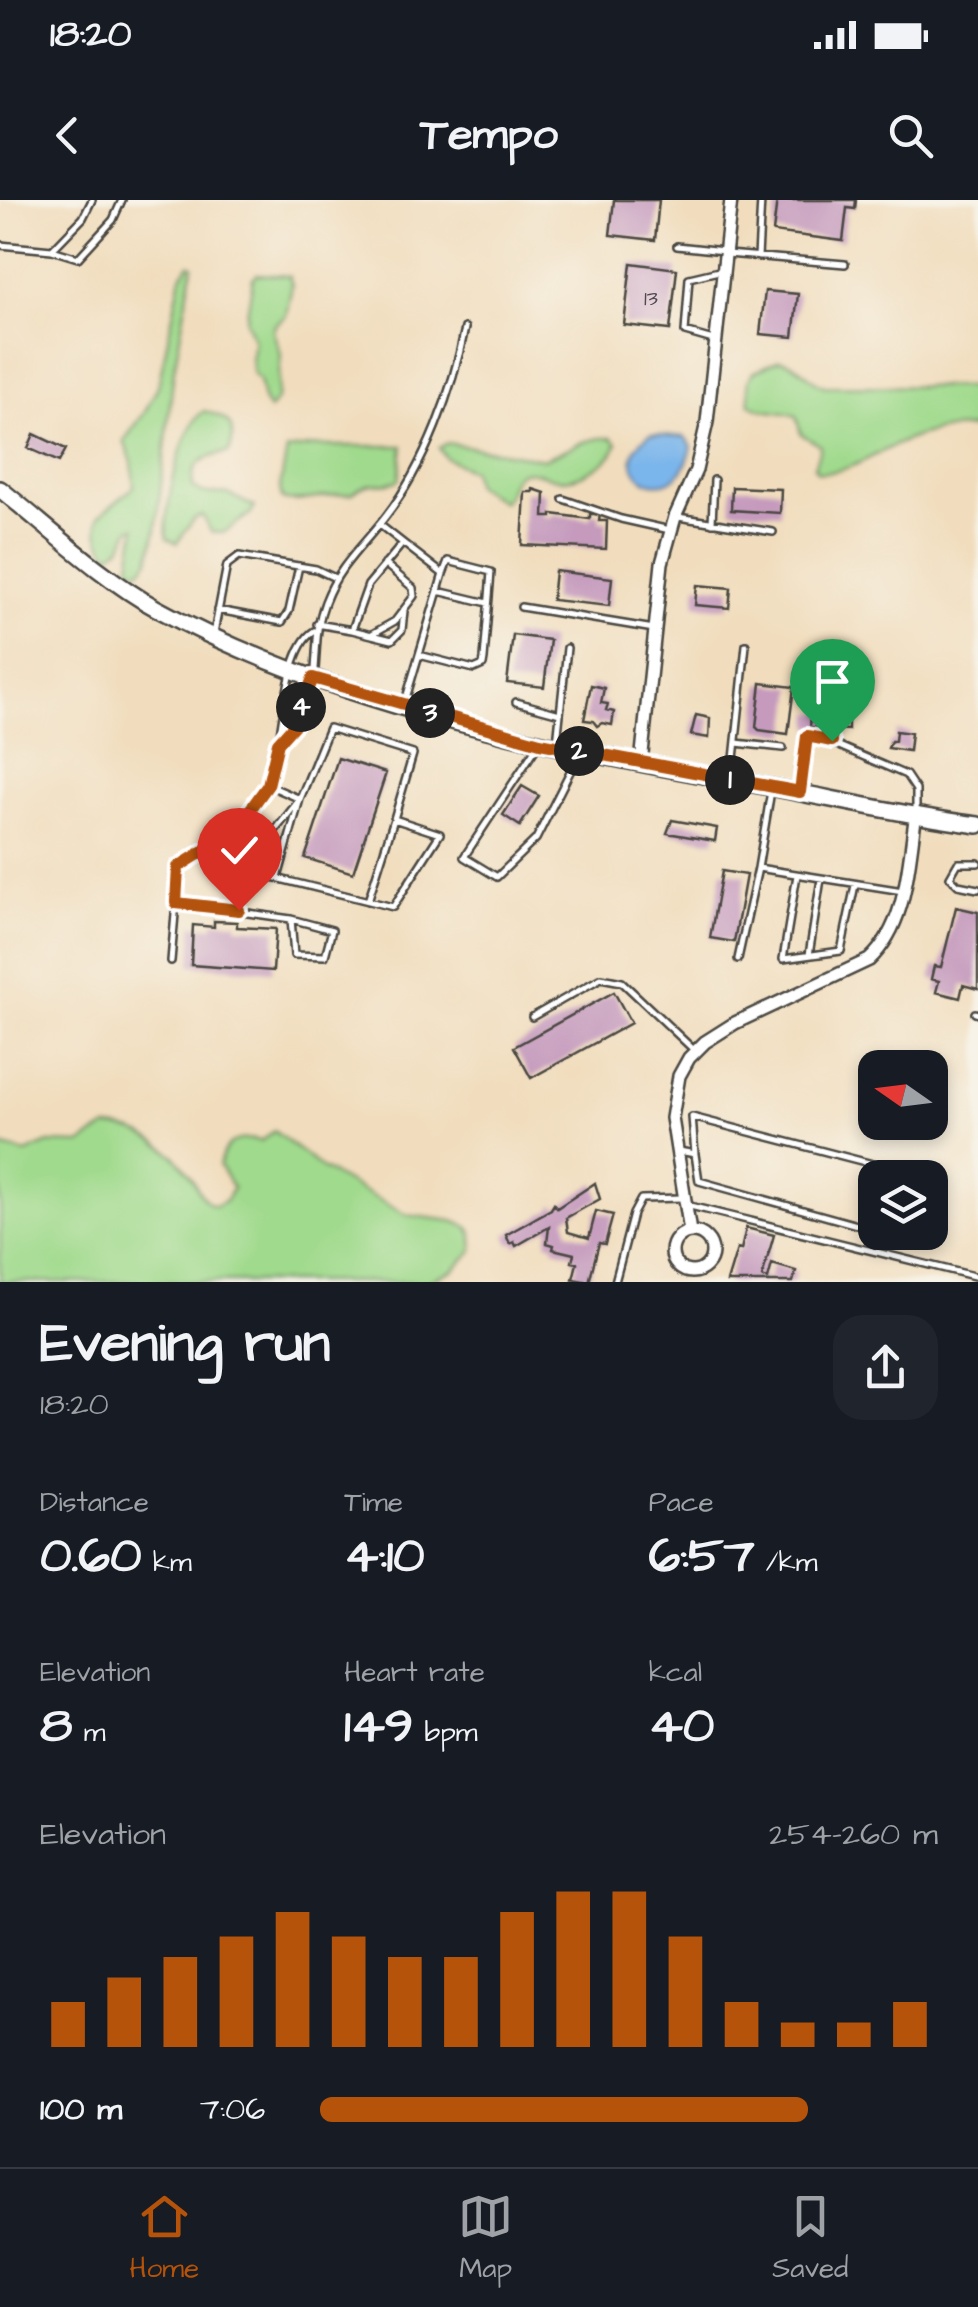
<!DOCTYPE html>
<html lang="en">
<head>
<meta charset="utf-8">
<style>
  :root { --surface:#171b24; --page:#20242c; --text:#f1f3f6; --muted:#9ea1a6; --line:#363941; --accent:#b45309 }
  body { margin:0; font-family:"Architects Daughter",sans-serif; background:var(--page); color:var(--text); height:100vh; display:flex; flex-direction:column; font-size:38px; white-space:nowrap }
  * { box-sizing:border-box; margin:0 }
  p { font-size:32px; color:var(--muted) }
  .icon { flex:none; width:55px; height:55px; fill:none; stroke:currentColor; stroke-width:2; stroke-linecap:round; stroke-linejoin:round }
  .map { position:relative; height:1082px; overflow:hidden }
  .drawer { display:flex; flex-direction:column; background:var(--surface); flex:1 }
  .drawer>* { flex:none }
  .needle { width:65px; rotate:284deg }
  .tools { position:absolute; left:858px; top:850px; display:grid; gap:20px }
  .tools a { display:grid; place-items:center; width:90px; height:90px; border-radius:20px; background:var(--surface); box-shadow:0 5px 15px #0003; font-size:50px }
  .pin { position:absolute; display:grid; place-items:center; width:85px; height:85px; color:#fff; margin:-102px -42px; border-radius:50% 50% 50% 0; rotate:-45deg; box-shadow:0 0 10px #0007 }
  .pin .icon { rotate:45deg }
  .km { position:absolute; width:50px; height:50px; margin:-25px; border-radius:50%; background:#222; color:#fff; font-size:28px; line-height:50px; text-align:center }
  .round { display:grid; place-items:center; flex:none; width:105px; height:105px; border-radius:30px; background:var(--page) }
  .head { display:flex; align-items:center; justify-content:space-between; height:170px; padding:0 40px }
  h1 { font-size:55px; font-weight:700; line-height:75px }
  .metrics { display:grid; grid-template-columns:repeat(3,1fr); gap:15px; height:170px; padding:10px 40px }
  .metrics div { display:grid; align-content:center }
  .metrics b { font-size:50px; font-weight:700 }
  .metrics small { font-size:28px; font-weight:400 }
  .metrics p { font-size:28px }
  .chart { height:280px; padding:20px 40px }
  .chart p { display:flex; justify-content:space-between }
  .chart svg { width:100%; height:180px; margin-top:10px; stroke:var(--accent); stroke-width:6 }
  ul { padding:0 40px; list-style:none; font-size:32px }
  li { display:grid; grid-template-columns:160px 120px 1fr; align-items:center; height:75px }
  li i { height:25px; border-radius:12px; background:var(--accent) }
  .status { display:flex; justify-content:space-between; align-items:center; height:70px; padding:0 50px; background:var(--surface); direction:ltr }
  .status svg { height:28px; fill:currentColor }
  header { display:flex; justify-content:space-between; align-items:center; height:130px; padding:0 40px; background:var(--surface); font-size:45px; font-weight:700 }
  .dock { display:flex; justify-content:space-around; align-items:center; height:140px; border-top:2px solid var(--line); background:var(--surface); font-size:28px; color:var(--muted) }
  .dock a { display:grid; justify-items:center; gap:5px }
  .dock .active { color:var(--accent) }
  .map>svg:first-child { display:block }
  .green { fill:#a0da8d; stroke:#66825c; stroke-width:2.5 }
  .water { fill:#7ab5eb; stroke:#52708b; stroke-width:2.5 }
  .building { fill:#c59abd }
  .lines { fill:none; stroke-linecap:round; stroke-linejoin:round }
  .lane-casing { stroke:#494641; stroke-width:10 }
  .street-casing { stroke:#494641; stroke-width:16 }
  .secondary-casing { stroke:#494641; stroke-width:20 }
  .lane { stroke:#fff; stroke-width:5 }
  .street { stroke:#fff; stroke-width:11 }
  .secondary { stroke:#fff; stroke-width:15 }
  .route-casing { stroke:#fff; stroke-width:20 }
  .route { stroke:#b45309; stroke-width:12 }
  .labels { text-anchor:middle; stroke-width:8; stroke-linejoin:round; paint-order:stroke }
  .number-label { font-size:22px; fill:#524750 }
</style>
</head>
<body>
<div class="status"><b>18:20</b><svg viewBox="0 0 49 12"><path d="M0 12V9h3v3zM5 12V6h3v6zM10 12V3h3v9zM15 12V0h3v12zM26 1h20v11H26zM47 4h2v5h-2z"/></svg></div>
<header><svg class="icon" aria-label="back" viewBox="0 0 24 24"><path d="M15 5l-7 7 7 7"/></svg>Tempo<svg class="icon" aria-label="search" viewBox="0 0 24 24"><circle cx="10" cy="10" r="6"/><path d="M15 15l6 6"/></svg></header>
<div class="map">
<svg width="978" height="1082" viewBox="0 0 978 1082">
  <rect width="100%" height="100%" fill="#f7f3e8"/>
  <filter id="ink" filterUnits="userSpaceOnUse"><feTurbulence type="fractalNoise" baseFrequency=".01" numOctaves="2"/><feDisplacementMap in="SourceGraphic" scale="20" xChannelSelector="R" yChannelSelector="G"/><feConvolveMatrix kernelMatrix="1 2 1 2 8 2 1 2 1" color-interpolation-filters="sRGB"/></filter>
  <filter id="wash" filterUnits="userSpaceOnUse"><feTurbulence type="fractalNoise" baseFrequency=".0048" numOctaves="4" result="noise"/><feDisplacementMap in="SourceGraphic" scale="40" xChannelSelector="R" yChannelSelector="G"/><feGaussianBlur stdDeviation="2.25" result="paint"/><feColorMatrix in="noise" values="0 0 0 0 0 0 0 0 0 0 0 0 0 0 0 0 0 1.4 0 .05"/><feComposite in="paint" operator="in"/></filter>
  <g filter="url(#wash)">
    <rect width="100%" height="100%" fill="#f1ddbd"/>
    <path class="green" d="M189 64 193 65 174 170 156 330 149 360 141 369 133 370 130 364 136 327 130 329 121 347 111 354C100 347 95 329 99 316L134 287 132 262 124 241 145 212 158 186 181 76Z
      M257 74 289 76 292 85 286 116 275 125 273 132 281 154 277 199 269 210 263 200 259 180 253 174 251 158 254 141 246 120 253 78Z
      M779 160C800 162 806 179 824 186L978 187V228C951 227 925 232 900 243 875 253 847 275 818 272L814 267 821 246 801 234 796 216C781 210 764 214 750 204L748 181 754 172Z
      M204 211C230 218 238 227 229 252 206 258 190 259 193 287L202 293 228 294 255 307 251 313 223 333 211 332 203 316 195 318 177 343 167 338C163 311 181 226 204 211Z
      M600 238H612L617 243C613 262 581 279 561 279 548 279 535 269 523 272 508 276 513 294 502 302L475 285 472 271 446 258 439 248 447 243 544 259 583 242Z
      M316 246H403L399 280C379 288 371 278 351 294 330 293 299 305 282 299L280 287 287 250Z
      M107 927C140 927 172 947 190 975 198 987 201 1001 215 1006L226 1000 233 988 219 965C225 941 238 936 261 941L274 931 323 969 407 1015 453 1021 468 1027 473 1034V1051L453 1070 425 1082H0V946L26 953 48 943 80 944Z"/>
    <path class="water" d="M651 234 685 237 692 246C675 321 598 266 651 234Z"/>
    <g id="blocks">
      <path class="building" d="M614 0H659L655 40 610 35Z
        M777 0H856L855 9 847 8 843 41 773 32Z
        M631 63 677 69 670 130 624 125Z
        M765 91 798 94 793 137 760 134Z
        M34 234 66 249 59 262 28 248Z
        M732 287 781 289 780 313 731 310Z
        M533 289 545 293 544 317H552V314L590 319V314H600L599 321H607L606 349 522 345 525 292H533Z
        M555 371 612 378 609 406 552 400Z
        M697 385 731 388 729 408 695 405Z
        M513 435 550 440 544 487 507 483Z
        M761 483 794 487 788 534 759 530 756 527Z
        M591 485 604 488 601 503 608 504 606 510 614 512 612 525 602 523 597 526 593 521 584 520Z
        M821 510H829L834 519H848V530L810 527 811 513H821Z
        M696 515 710 518 709 538 691 535Z
        M896 531 911 533 909 551 888 548 891 541H895Z
        M338 558 386 573 353 673 305 658Z
        M522 586 539 596 520 626 503 615Z
        M672 620 717 628 715 641 667 633Z
        M722 671 746 675 734 742 710 738Z
        M956 707 978 712V789L963 785 960 798 936 792 939 781 931 779 934 766 941 767Z
        M214 721 237 722V727L276 729 273 771 191 765 193 725 214 727Z
        M614 792 631 823 531 878 514 847Z
        M595 983 600 999 566 1018 568 1032 589 1038 596 1011 613 1015 605 1044 599 1043 589 1082 573 1079 577 1063 572 1062 574 1054 553 1049 554 1045 547 1043 549 1027 516 1046 514 1042 510 1044 506 1035 551 1009 554 1004 557 1008Z
        M746 1028 774 1035 762 1077 768 1079 772 1064 796 1071 793 1082H727L737 1049 741 1050Z"/>
    </g>
  </g>
  <g filter="url(#ink)">
    <use href="#blocks" fill-opacity="0" stroke="#494641" stroke-width="2.5"/>
    <g class="lines">
      <defs>
        <path id="lane" d="M0 45 52 50 83 18 92 0
          M677 46 724 51
          M52 50 78 58 113 20 122 0
          M727 54 845 64
          M758 57 761 0
          M713 140 685 132 689 78 723 70
          M563 299 621 319 670 330
          M678 317 773 332
          M712 323 714 280
          M403 343 443 374 404 505
          M438 391 488 403
          M521 407 654 429
          M218 410 282 422 289 411 299 366
          M317 424 352 430 368 385 403 343 380 325
          M352 430 392 440 402 430 404 411
          M214 433 227 365 239 356 316 369 335 378
          M372 434 395 421 414 396 413 388 385 364
          M419 455 474 469 483 465 484 459 491 372 448 361 443 374
          M516 502 560 514
          M279 543C295 523 312 495 315 469 317 445 316 425 325 402 339 365 363 346 386 316 425 266 453 189 465 128
          M557 543 567 448
          M736 543 783 548
          M538 545 464 657 497 677 536 639 580 552
          M732 578 746 445
          M268 585 300 599 244 670 393 707 440 634 394 619 413 554 329 528 300 599 278 678
          M800 588 807 536H816L906 575 916 590V610
          M978 663H958L950 677 958 685 978 689
          M758 668 771 591
          M797 675 783 759 841 751 855 685
          M368 701 394 619
          M176 703 291 719 332 730 325 756 294 755 291 719
          M809 755 821 679
          M738 759 758 668 903 691
          M171 761 179 667C214 645 250 625 268 584 285 548 281 452 314 431
          M975 813 978 814
          M532 817 601 778 622 782 695 851
          M679 951 695 954 699 981 875 1030
          M695 954 692 917 892 969 890 978
          M690 1006 978 1077
          M615 1082 633 1014 641 999 683 998"/>
        <path id="street" d="M641 563 662 363 675 317 696 270 707 222 731 0
          M690 1032 672 918 679 876 689 858 705 842 735 823 869 760C908 724 908 663 916 613
          M672 1052a20 20 0 1 1 40 0a20 20 0 1 1-40 0Z"/>
        <path id="secondary" d="M0 289C48 327 103 379 156 408 340 509 565 551 770 587 839 600 908 616 978 625"/>
      </defs>
      <use href="#lane" class="lane-casing"/>
      <use href="#street" class="street-casing"/>
      <use href="#secondary" class="secondary-casing"/>
      <use href="#lane" class="lane"/>
      <use href="#street" class="street"/>
      <use href="#secondary" class="secondary"/>
    </g>
  </g>
  <g class="lines" filter="url(#ink)">
    <defs>
      <path id="route" d="M239 710 176 703 178 667 234 632 268 585 278 543 295 524 313 478 540 543 800 592 807 536 832 541"/>
    </defs>
    <use href="#route" class="route-casing"/>
    <use href="#route" class="route"/>
  </g>
  <g class="labels">
    <g class="number-label">
      <text x="651" y="105">13</text>
    </g>
  </g>
</svg>
<div class="tools">
<a><svg class="needle" viewBox="-14 -14 28 28"><path d="M0-13l5 13h-10z" fill="#e53935"/><path d="M0 13l5-13h-10z" fill="#9ea1a6"/></svg></a>
<a><svg class="icon" aria-label="layers" viewBox="0 0 24 24"><path d="M12 4l9 5-9 5-9-5zM3 14l9 5 9-5"/></svg></a>
</div>
<div class="pin" style="left:832px;top:541px;background:#1e9e55"><svg class="icon" aria-label="arrive" viewBox="0 0 24 24"><path d="M6 21V4h12l-3 4 3 4H6"/></svg></div>
<div class="pin" style="left:239px;top:710px;background:#d93025"><svg class="icon" aria-label="check" viewBox="0 0 24 24"><path d="M5 12l5 5 9-10"/></svg></div>
<b class="km" style="left:730px;top:580px">1</b>
<b class="km" style="left:579px;top:551px">2</b>
<b class="km" style="left:430px;top:513px">3</b>
<b class="km" style="left:301px;top:507px">4</b>
</div>
<section class="drawer">
<div class="head"><div><h1>Evening run</h1><p>18:20</p></div><a class="round"><svg class="icon" aria-label="share" viewBox="0 0 24 24"><path d="M12 15V3M7 8l5-5 5 5M5 13v7h14v-7"/></svg></a></div>
<div class="metrics">
<div><p>Distance</p><b>0.60<small> km</small></b></div>
<div><p>Time</p><b>4:10</b></div>
<div><p>Pace</p><b>6:57<small> /km</small></b></div>
</div>
<div class="metrics">
<div><p>Elevation</p><b>8<small> m</small></b></div>
<div><p>Heart rate</p><b>149<small> bpm</small></b></div>
<div><p>kcal</p><b>40</b></div>
</div>
<div class="chart"><p><span>Elevation</span>254–260 m</p>
<svg viewBox="0 0 160 44" preserveAspectRatio="none"><path d="M5 44V33M15 44V27M25 44V22M35 44V17M45 44V11M55 44V17M65 44V22M75 44V22M85 44V11M95 44V6M105 44V6M115 44V17M125 44V33M135 44V38M145 44V38M155 44V33"/></svg>
</div>
<ul>
<li><b>100 m</b>7:06<i style="width:79%"></i></li>
</ul>
</section>
<nav class="dock">
<a class="active"><svg class="icon" aria-label="home" viewBox="0 0 24 24"><path d="M3 11l9-7 9 7M6 9v11h12V9"/></svg>Home</a>
<a><svg class="icon" aria-label="map" viewBox="0 0 24 24"><path d="M3 6l6-2 6 2 6-2v14l-6 2-6-2-6 2zM9 4v14M15 6v14"/></svg>Map</a>
<a><svg class="icon" aria-label="saved" viewBox="0 0 24 24"><path d="M7 4h10v16l-5-4-5 4z"/></svg>Saved</a>
</nav>
</body>
</html>
